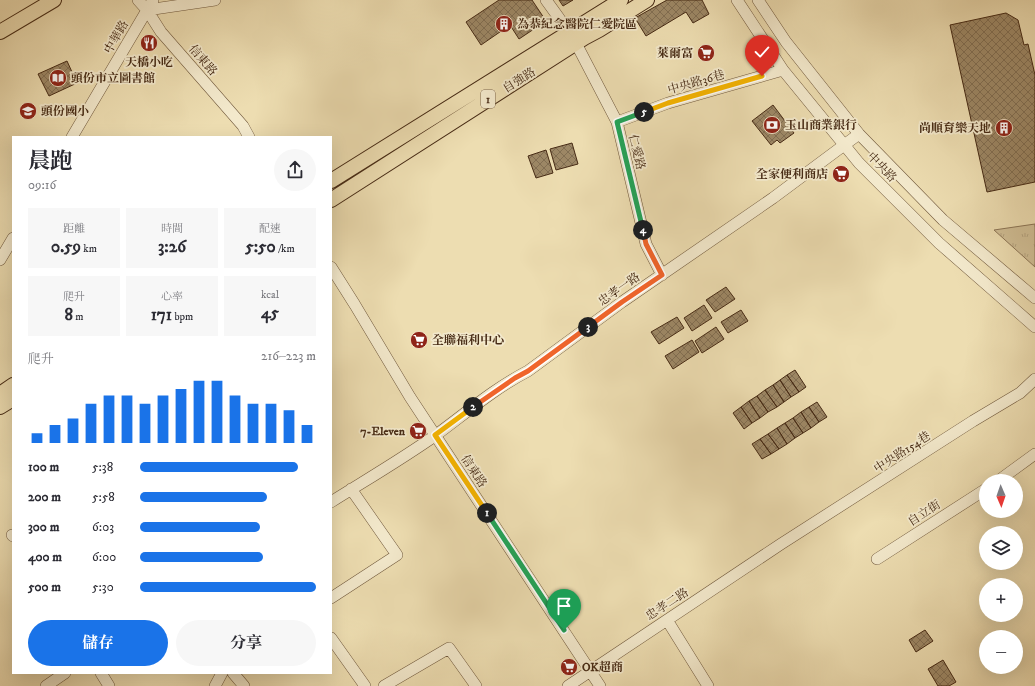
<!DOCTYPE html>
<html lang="zh-TW">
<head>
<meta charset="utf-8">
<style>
  :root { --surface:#fff; --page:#f7f7f7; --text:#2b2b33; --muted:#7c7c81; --accent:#1a73e8 }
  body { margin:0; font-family:"IM FELL DW Pica","Noto Serif TC",serif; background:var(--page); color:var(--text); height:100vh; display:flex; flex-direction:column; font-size:15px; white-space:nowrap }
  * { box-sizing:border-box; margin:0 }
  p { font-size:13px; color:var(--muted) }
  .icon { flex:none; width:22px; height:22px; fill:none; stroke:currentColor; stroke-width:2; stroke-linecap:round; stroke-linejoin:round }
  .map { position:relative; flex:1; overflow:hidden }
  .panel { position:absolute; left:12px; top:136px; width:320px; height:538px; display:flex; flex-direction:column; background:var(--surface); border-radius:0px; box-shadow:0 4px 16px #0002 }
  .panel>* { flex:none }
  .needle { width:26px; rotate:178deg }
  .fabs { position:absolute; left:979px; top:474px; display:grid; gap:8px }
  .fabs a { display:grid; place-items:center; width:44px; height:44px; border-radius:50%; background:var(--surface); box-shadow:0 4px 16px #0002; font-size:20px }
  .pin { position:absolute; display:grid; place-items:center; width:34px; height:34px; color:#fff; margin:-41px -17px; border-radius:50% 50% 50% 0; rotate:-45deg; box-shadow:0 0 4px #0007 }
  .pin .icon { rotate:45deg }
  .km { position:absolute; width:20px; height:20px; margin:-10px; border-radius:50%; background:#222; color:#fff; font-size:11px; line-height:20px; text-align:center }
  .round { display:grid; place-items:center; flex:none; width:42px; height:42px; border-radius:21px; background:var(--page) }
  .headline { display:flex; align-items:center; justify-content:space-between; height:68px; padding:0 16px }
  h1 { font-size:22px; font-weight:700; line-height:30px }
  .metrics { display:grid; grid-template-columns:repeat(3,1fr); gap:6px; height:68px; padding:4px 16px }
  .metrics div { display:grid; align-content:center; border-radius:0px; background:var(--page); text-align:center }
  .metrics b { font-size:17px; font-weight:700 }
  .metrics small { font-size:11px; font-weight:400 }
  .metrics p { font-size:11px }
  .chart { height:112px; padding:8px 16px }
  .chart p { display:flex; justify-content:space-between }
  .chart svg { width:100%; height:72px; margin-top:4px; stroke:var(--accent); stroke-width:6 }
  .primary-button { display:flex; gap:8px; margin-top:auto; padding:8px 16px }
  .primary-button a { flex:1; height:46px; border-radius:24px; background:var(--accent); color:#fff; font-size:16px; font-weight:700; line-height:46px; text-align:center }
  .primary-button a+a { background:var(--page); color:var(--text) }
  ul { padding:0 16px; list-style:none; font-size:13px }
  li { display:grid; grid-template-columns:64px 48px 1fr; align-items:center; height:30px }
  li i { height:10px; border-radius:5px; background:var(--accent) }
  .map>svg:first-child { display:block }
  .grass { fill:url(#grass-tufts); stroke:#8c7556 }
  .building { fill:url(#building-cross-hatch); stroke:#472b15 }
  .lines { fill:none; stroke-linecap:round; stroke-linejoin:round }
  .minor-casing { stroke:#70583c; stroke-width:12 }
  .major-casing { stroke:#472b15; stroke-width:16 }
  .minor { stroke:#f3e9cc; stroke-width:11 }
  .major { stroke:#edddb1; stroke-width:14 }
  .split-1-casing { stroke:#fff; stroke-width:8 }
  .split-2-casing { stroke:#fff; stroke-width:8 }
  .split-3-casing { stroke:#fff; stroke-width:8 }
  .split-4-casing { stroke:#fff; stroke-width:8 }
  .split-5-casing { stroke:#fff; stroke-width:8 }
  .split-6-casing { stroke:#fff; stroke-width:8 }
  .split-1 { stroke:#22a559; stroke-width:5 }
  .split-2 { stroke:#f5b400; stroke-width:5 }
  .split-3 { stroke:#f0652b; stroke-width:5 }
  .split-4 { stroke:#f0652b; stroke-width:5 }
  .split-5 { stroke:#22a559; stroke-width:5 }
  .split-6 { stroke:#f5b400; stroke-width:5 }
  .labels { text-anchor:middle; stroke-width:3.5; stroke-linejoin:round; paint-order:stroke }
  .shield { fill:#f3e9cc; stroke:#7b644c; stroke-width:1 }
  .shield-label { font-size:11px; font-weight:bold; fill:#472b15 }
  .poi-label { font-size:12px; font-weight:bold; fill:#472b15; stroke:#f3e9cc; text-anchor:start }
  .street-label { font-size:12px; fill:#472b15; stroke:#f3e9cc }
</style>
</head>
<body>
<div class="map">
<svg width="1035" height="686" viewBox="0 0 1035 686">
  <defs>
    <pattern id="grass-tufts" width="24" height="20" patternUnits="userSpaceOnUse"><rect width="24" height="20" fill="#d1bf96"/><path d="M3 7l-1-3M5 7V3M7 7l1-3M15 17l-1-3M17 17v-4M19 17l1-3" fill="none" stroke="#b5a480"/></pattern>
    <pattern id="building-cross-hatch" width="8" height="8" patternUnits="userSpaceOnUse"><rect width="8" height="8" fill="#9d8866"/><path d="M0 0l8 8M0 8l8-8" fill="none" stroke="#826f53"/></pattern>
  </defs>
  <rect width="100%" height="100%" fill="#edddb1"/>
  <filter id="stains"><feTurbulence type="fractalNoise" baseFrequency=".005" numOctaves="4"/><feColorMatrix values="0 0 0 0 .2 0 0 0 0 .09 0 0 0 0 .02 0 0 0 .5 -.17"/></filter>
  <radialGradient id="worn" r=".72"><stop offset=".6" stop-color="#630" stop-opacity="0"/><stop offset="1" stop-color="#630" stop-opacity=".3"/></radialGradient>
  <path class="grass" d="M1035 224V267L994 230Z"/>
  <path class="building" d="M499 0H532L546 21 519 39 510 25 481 45 466 22Z
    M559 0H573L563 6Z
    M667 0H702L709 14 693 23 686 12 646 36 635 18Z
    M1006 13 1018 20 1024 45 1028 44 1035 75V182L987 192 950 25Z
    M67 61 77 83 49 96 38 74Z
    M773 105 794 133 780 143 777 140 771 145 752 121Z
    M572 143 578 164 556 170 550 149Z
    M546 150 553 173 536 178 528 156Z
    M726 287 735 299 715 312 706 300Z
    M704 305 712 318 692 331 684 318Z
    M741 310 748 321 728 333 721 322Z
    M677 317 684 328 659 344 651 332Z
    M716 327 724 339 702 353 695 341Z
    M692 340 699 352 673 369 665 356Z
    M795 370 806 387 799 392 787 375Z
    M787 375 799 392 791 397 780 380Z
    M780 380 791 397 784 402 773 385Z
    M773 385 784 402 777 407 765 390Z
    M765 390 777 407 768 412 757 396Z
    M757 396 768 412 760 418 749 401Z
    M749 401 760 418 752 423 741 407Z
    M817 402 827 417 819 422 809 407Z
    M741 407 752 423 744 429 733 413Z
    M809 407 819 422 811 428 801 412Z
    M801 412 811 428 803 433 793 418Z
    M793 418 803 433 795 438 785 423Z
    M785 423 795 438 787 444 777 428Z
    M777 428 787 444 779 449 768 434Z
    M768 434 779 449 771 454 760 439Z
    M760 439 771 454 762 459 752 444Z
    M925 630 933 641 916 652 909 640Z
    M943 660 956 682 949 686H938L928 669Z"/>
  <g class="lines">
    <defs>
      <path id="minor" d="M138 0 147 10 161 32 243 126 249 137
        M546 0 559 18 579 49 617 122 646 244 662 275
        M737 0 783 70 859 163 939 243 1035 327
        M758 0 786 42 859 134 943 220 1035 298
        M147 10 215 0
        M617 122 668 103 783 70
        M72 137 153 0
        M0 260 13 238
        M331 267 355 305 410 397 600 686
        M998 481 1035 454
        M331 502C366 480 402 459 436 435 466 413 495 388 528 371L622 302 773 198 859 134
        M12 535 13 536
        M877 559 986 489
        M331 598 397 555 351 489
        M667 620 708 686
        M331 638 365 686
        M101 673 109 686
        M233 673 244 686
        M46 686 65 673
        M215 686 222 673
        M384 686 449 648 476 686
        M568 686 781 544 973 421 1020 393 1035 379"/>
      <path id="major" d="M0 32 54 0
        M331 181 621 0
        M331 200 584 38 599 30 647 0
        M0 394 13 385
        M0 407 13 399"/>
    </defs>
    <use href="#minor" class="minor-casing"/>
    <use href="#major" class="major-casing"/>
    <use href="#minor" class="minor"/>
    <use href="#major" class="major"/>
  </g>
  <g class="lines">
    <defs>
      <path id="split-1" d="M487 513 564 630"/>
      <path id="split-2" d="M473 407 435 435 487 513"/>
      <path id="split-3" d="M473 407 515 378 528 371 588 327"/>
      <path id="split-4" d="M588 327 622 302 662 275 646 244 643 230"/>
      <path id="split-5" d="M643 230 617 122 644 112"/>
      <path id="split-6" d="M644 112 668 103 762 76"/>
    </defs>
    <use href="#split-1" class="split-1-casing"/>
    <use href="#split-2" class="split-2-casing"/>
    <use href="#split-3" class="split-3-casing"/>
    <use href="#split-4" class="split-4-casing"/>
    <use href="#split-5" class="split-5-casing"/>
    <use href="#split-6" class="split-6-casing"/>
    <use href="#split-1" class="split-1"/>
    <use href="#split-2" class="split-2"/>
    <use href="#split-3" class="split-3"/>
    <use href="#split-4" class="split-4"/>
    <use href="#split-5" class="split-5"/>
    <use href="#split-6" class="split-6"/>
  </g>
  <defs>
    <symbol id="building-disc" viewBox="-11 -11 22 22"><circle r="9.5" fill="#8f2418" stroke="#f3e9cc"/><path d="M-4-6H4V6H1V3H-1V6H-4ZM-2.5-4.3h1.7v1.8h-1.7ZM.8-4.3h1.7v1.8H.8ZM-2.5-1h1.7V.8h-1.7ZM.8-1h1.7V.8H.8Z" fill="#fff"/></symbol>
    <symbol id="restaurant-disc" viewBox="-11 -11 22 22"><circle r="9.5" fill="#8f2418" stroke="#f3e9cc"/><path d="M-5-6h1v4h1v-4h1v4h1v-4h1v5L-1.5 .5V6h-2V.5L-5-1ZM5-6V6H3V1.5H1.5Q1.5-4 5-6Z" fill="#fff"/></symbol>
    <symbol id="supermarket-disc" viewBox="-11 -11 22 22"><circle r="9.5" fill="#8f2418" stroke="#f3e9cc"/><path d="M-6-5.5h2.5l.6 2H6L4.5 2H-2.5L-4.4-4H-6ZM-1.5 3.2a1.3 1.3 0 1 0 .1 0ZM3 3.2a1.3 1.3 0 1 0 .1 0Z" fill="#fff"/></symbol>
    <symbol id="library-disc" viewBox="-11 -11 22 22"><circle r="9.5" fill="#8f2418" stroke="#f3e9cc"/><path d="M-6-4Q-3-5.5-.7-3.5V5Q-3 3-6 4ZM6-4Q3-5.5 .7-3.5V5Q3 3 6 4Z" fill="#fff"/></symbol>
    <symbol id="school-disc" viewBox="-11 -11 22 22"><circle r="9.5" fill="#8f2418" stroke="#f3e9cc"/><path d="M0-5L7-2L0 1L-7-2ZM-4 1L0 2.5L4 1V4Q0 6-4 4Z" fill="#fff"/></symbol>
    <symbol id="bank-disc" viewBox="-11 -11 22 22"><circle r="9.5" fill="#8f2418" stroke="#f3e9cc"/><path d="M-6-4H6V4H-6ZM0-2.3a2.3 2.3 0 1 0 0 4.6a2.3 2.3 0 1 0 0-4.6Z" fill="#fff"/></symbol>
  </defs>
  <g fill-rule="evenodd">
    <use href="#building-disc" x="494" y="14" width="20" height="20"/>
    <use href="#restaurant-disc" x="139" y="33" width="20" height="20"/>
    <use href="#supermarket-disc" x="696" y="43" width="20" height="20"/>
    <use href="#library-disc" x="48" y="68" width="20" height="20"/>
    <use href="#school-disc" x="18" y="101" width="20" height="20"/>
    <use href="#bank-disc" x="762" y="115" width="20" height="20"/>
    <use href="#building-disc" x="994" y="118" width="20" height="20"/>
    <use href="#supermarket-disc" x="831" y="164" width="20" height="20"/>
    <use href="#supermarket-disc" x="409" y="330" width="20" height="20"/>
    <use href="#supermarket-disc" x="408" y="421" width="20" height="20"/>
    <use href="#supermarket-disc" x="559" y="657" width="20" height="20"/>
  </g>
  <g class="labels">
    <rect class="shield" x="481" y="90" width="14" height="18" rx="3"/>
    <g class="shield-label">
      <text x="488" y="103">1</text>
    </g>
    <g class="poi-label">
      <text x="517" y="28">為恭紀念醫院仁愛院區</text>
      <text x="693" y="57" text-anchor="end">萊爾富</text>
      <text x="149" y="66" text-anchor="middle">天橋小吃</text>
      <text x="71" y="82">頭份市立圖書館</text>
      <text x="41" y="115">頭份國小</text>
      <text x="785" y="129">玉山商業銀行</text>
      <text x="991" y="132" text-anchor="end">尚順育樂天地</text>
      <text x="828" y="178" text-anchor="end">全家便利商店</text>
      <text x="432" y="344">全聯福利中心</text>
      <text x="405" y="435" text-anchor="end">7-Eleven</text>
      <text x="582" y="671">OK超商</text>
    </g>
    <g class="street-label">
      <text transform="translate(116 37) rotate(-60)" y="4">中華路</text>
      <text transform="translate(203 60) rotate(49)" y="4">信東路</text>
      <text transform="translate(519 80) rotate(-32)" y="4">自強路</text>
      <text transform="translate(696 82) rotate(-16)" y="4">中央路36巷</text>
      <text transform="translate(637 152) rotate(76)" y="4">仁愛路</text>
      <text transform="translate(882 167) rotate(46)" y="4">中央路</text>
      <text transform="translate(619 289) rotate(-35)" y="4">忠孝一路</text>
      <text transform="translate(902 452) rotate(-33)" y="4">中央路154巷</text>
      <text transform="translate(474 471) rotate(57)" y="4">信東路</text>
      <text transform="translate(924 513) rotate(-33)" y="4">自立街</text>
      <text transform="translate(667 604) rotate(-33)" y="4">忠孝二路</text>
    </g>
  </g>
  <rect width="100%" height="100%" filter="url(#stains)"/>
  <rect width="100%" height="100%" fill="url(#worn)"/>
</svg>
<div class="fabs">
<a><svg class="needle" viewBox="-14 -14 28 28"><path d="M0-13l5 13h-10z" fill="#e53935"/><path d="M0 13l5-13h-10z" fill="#7c7c81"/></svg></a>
<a><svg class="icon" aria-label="layers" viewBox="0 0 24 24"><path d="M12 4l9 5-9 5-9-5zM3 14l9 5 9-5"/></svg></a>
<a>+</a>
<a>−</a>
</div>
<div class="pin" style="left:564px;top:630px;background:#1e9e55"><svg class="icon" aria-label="arrive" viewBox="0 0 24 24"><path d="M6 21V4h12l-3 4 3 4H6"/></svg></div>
<div class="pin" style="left:762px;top:76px;background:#d93025"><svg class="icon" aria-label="check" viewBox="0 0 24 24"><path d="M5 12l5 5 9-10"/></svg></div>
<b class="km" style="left:487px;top:513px">1</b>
<b class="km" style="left:473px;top:407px">2</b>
<b class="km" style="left:588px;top:327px">3</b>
<b class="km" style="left:643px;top:230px">4</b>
<b class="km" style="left:644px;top:112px">5</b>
<section class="panel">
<div class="headline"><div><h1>晨跑</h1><p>09:16</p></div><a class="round"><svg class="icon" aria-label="share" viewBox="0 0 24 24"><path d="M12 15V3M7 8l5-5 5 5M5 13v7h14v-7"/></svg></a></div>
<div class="metrics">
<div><p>距離</p><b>0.59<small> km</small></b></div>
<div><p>時間</p><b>3:26</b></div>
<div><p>配速</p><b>5:50<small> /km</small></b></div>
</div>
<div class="metrics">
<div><p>爬升</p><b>8<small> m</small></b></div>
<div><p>心率</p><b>171<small> bpm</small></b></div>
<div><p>kcal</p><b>45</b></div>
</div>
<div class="chart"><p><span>爬升</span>216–223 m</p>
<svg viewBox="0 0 160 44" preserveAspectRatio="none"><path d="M5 44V38M15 44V33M25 44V29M35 44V20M45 44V15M55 44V15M65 44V20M75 44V15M85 44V11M95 44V6M105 44V6M115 44V15M125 44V20M135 44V20M145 44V24M155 44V33"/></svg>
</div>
<ul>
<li><b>100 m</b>5:38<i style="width:90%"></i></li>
<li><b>200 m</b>5:58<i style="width:72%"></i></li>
<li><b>300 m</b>6:03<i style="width:68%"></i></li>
<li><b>400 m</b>6:00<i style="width:70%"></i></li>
<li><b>500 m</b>5:30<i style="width:100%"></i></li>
</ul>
<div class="primary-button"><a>儲存</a><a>分享</a></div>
</section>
</div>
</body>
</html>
